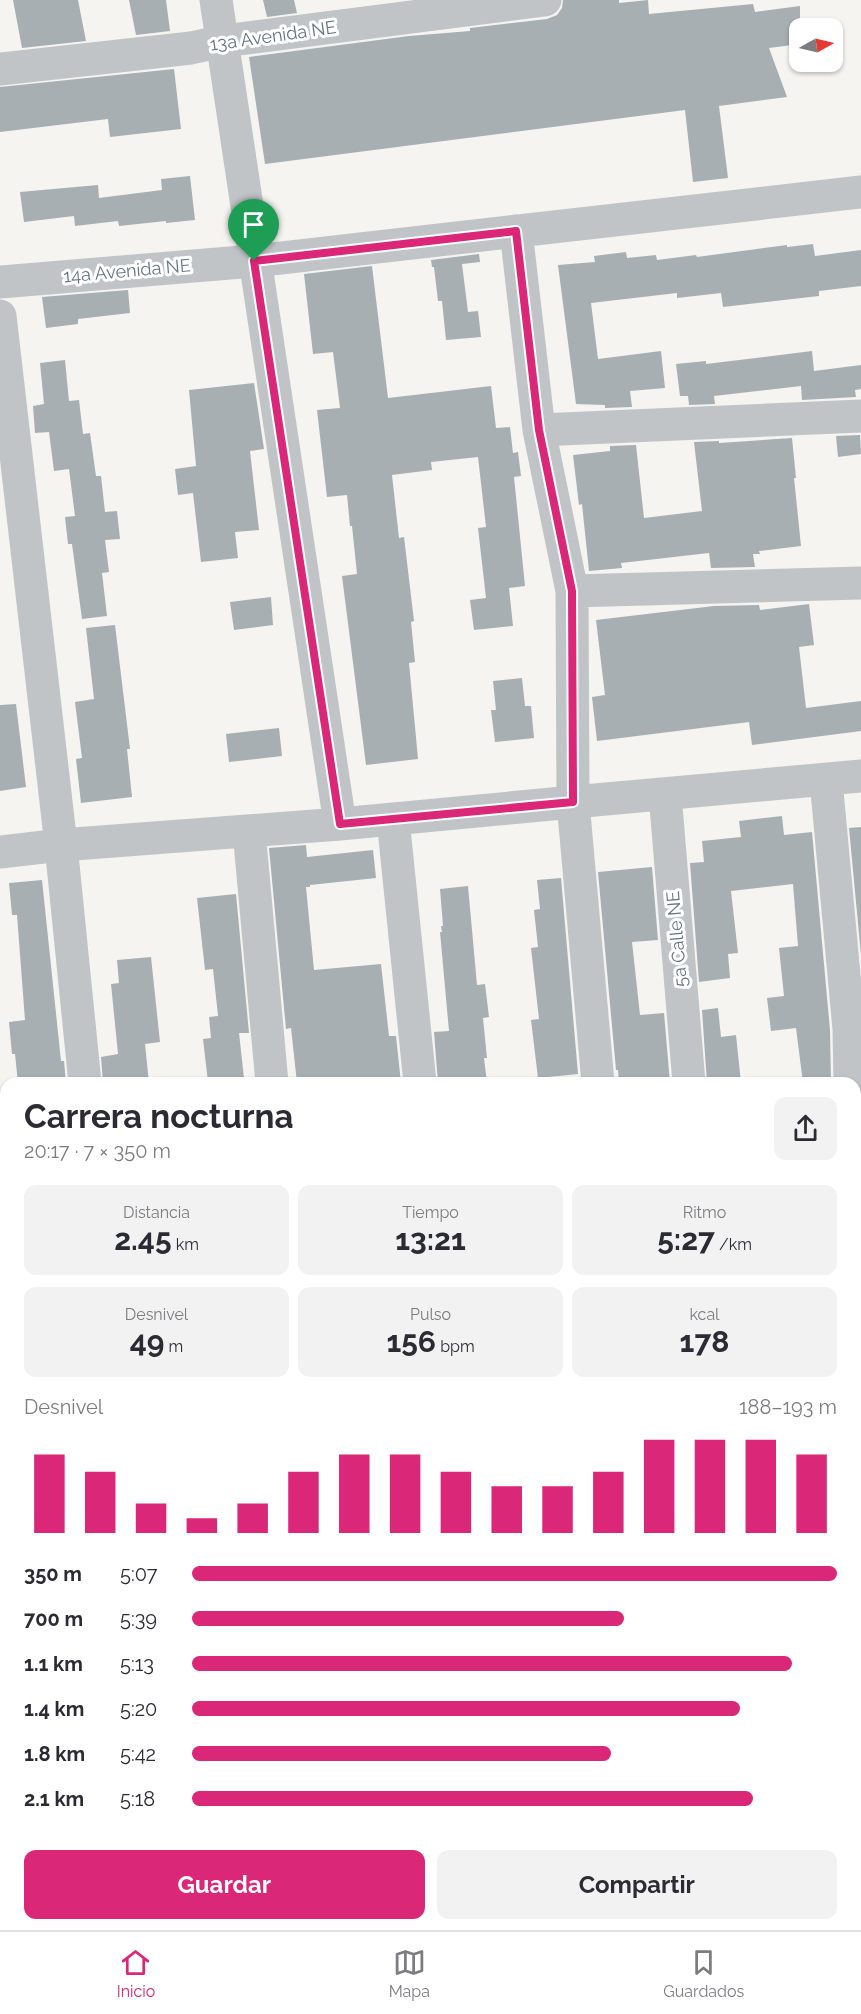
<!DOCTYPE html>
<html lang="es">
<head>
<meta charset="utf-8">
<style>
  :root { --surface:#fff; --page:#f2f2f3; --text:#2b2b33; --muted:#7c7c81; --line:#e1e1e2; --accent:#db2777 }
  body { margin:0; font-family:Raleway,sans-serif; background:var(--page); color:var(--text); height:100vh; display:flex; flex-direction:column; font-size:22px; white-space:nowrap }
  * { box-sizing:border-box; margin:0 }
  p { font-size:20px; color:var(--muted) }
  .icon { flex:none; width:33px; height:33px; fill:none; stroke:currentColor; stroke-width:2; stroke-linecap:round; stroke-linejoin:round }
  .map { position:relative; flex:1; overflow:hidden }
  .drawer { position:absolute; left:0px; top:1077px; width:861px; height:854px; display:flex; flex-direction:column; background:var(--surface); border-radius:18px 18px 0 0; box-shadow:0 2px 4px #0004 }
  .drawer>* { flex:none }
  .needle { width:39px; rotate:82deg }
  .buttons { position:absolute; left:789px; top:18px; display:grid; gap:12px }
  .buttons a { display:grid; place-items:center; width:54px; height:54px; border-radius:12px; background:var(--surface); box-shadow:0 2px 4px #0004; font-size:30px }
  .pin { position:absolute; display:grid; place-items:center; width:51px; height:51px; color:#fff; margin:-62px -26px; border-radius:50% 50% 50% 0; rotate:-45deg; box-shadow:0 0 6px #0007 }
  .pin .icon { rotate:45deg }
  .round { display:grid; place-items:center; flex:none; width:63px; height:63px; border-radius:12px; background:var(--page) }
  .head { display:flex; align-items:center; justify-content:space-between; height:102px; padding:0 24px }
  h1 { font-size:33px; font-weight:700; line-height:45px }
  .figures { display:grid; grid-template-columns:repeat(3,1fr); gap:9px; height:102px; padding:6px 24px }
  .figures div { display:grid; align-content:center; border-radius:12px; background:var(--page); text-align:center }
  .figures b { font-size:30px; font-weight:700 }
  .figures small { font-size:16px; font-weight:400 }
  .figures p { font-size:16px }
  .chart { height:168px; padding:12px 24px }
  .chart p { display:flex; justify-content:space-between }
  .chart svg { width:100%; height:108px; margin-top:6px; stroke:var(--accent); stroke-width:6 }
  .button { display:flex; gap:12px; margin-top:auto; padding:12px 24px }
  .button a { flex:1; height:69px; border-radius:12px; background:var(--accent); color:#fff; font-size:24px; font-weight:700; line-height:69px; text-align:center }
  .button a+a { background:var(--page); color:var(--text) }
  ul { padding:0 24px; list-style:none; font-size:20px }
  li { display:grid; grid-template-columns:96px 72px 1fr; align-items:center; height:45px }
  li i { height:15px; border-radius:8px; background:var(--accent) }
  .tab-bar { display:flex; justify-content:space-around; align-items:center; height:84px; border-top:2px solid var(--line); background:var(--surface); font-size:16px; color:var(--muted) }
  .tab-bar a { display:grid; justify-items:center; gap:3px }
  .tab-bar .on { color:var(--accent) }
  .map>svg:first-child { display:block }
  .built { fill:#e5e6e4 }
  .building { fill:#a7afb3 }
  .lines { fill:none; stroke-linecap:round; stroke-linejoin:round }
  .street { stroke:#c0c4c7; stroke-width:33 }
  .route-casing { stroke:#fff; stroke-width:12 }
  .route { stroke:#db2777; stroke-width:8 }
  .labels { text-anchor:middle; stroke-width:6; stroke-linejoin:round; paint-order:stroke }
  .street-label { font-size:18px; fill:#647681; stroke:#fff }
</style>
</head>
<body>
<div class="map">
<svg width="861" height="1930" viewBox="0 0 861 1930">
  <rect width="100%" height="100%" fill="#f5f4f1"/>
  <path class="built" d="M855 1143 861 1144V1930H793L794 1925 855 1924Z"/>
  <path class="building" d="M13 0H78L86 41 22 48Z
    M129 0H166L170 31 136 35Z
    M263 0H294L297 13 267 17Z
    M563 0H619V3L648 0 649 14 753 4 755 12 800 6V44L769 48 787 97 719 106 728 178 693 182 685 110 265 164 249 57 409 36 470 31V28L547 19 557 15 562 8Z
    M174 69 181 129 110 137 108 119 0 132V87Z
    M190 176 195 220 166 223V221L119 226 118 221 75 226 74 216 24 222 20 192 98 185 99 198 162 190 161 179Z
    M813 244 815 256 861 250V286L819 291V296L723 307 721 293 677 298V293L591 303 598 359 661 351 665 388 630 391 632 407 605 408V405L576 404 558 265 595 262 594 256 626 252 627 258 656 255 657 260 696 255 697 257 787 245V247Z
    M479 254 480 262 462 264 468 312 478 311 481 337 446 340 442 301H438L434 267H432L431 260Z
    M372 266 388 398 491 386 496 428 510 427 513 453 518 452 521 476 514 477 525 586 509 588 513 626 474 630 470 600 486 598 478 528 486 527 478 457 431 462 432 470 392 475 399 538 404 537 414 621 411 622 415 662 409 663 418 759 366 765 342 576 357 574 352 526H350L347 495 327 497 317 410 340 408 333 352 313 354 304 274Z
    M128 290 130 313 78 319V324L46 328 42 297Z
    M812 351 814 371 861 365V389L855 390 856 397 802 400 801 386 714 396 715 404 689 405 688 396H680L676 364 706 361V364Z
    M65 360 69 401 79 400 83 434 90 433 96 476H101L105 512 117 511 120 539 105 540 109 572 102 573 107 616 82 619 72 544H68L65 517 75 516 69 469 54 471 49 432 35 433 33 406 44 404 40 363Z
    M254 383 264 449 250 451 259 530 235 532 238 558 201 562 193 493 178 495 175 469 196 466 189 390Z
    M860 435 861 454 838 457 836 436Z
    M792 438 796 478H794L801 546 759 551 760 554H753L755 567 711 568 709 553 621 563 622 568 589 571 582 504 579 505 573 455 610 451V446L636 445 644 518 702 511 694 442 719 441V443Z
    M271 597 273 625 234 630 230 602Z
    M809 604 814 645 799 647 806 708 861 701V731L752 745 749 722 597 741 592 697 605 695 596 620 714 606 759 605 760 610Z
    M115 625 130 749H127L132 797 81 803 76 759 82 758 75 702 94 699 86 628Z
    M522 678 525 706H531L534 738 495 742 491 710H496L493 681Z
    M16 704 26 787 0 791V705Z
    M279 728 282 756 229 762 226 734Z
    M782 816 784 835 812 832 830 1030 831 1083H803L796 1028 771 1031 767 998 784 996 779 948 798 946 793 884 731 891 738 953 728 954 730 978 699 982 690 863 704 862 702 841 741 837 739 821Z
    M861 827V955L849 828Z
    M306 845 307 857 373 850 376 878 310 885V887H306L314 970 381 964 389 1036H396L401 1083H297L291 1028 286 1029 269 848Z
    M652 867 658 940 632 942 640 1015 664 1013 670 1083H619L618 1070H616L598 872Z
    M561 878 578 1074 538 1078 531 1020 539 1019 531 948 538 947 534 910 540 909 537 880Z
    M42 880 61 1061H64L66 1083H18L15 1054H12L9 1022 25 1020 17 915H12L9 883Z
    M468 886 477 985 485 984 489 1017 483 1018 487 1058H484L487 1083H438L434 1032 449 1031 440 932H442L441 926H443L440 889Z
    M236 894 249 1033H239L244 1078 208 1082 203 1039 211 1038 209 1017 218 1016 213 969 205 970 197 898Z
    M151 957 160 1042 145 1044 149 1083H103L101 1057 118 1054 111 984 119 983 117 960Z
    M718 1008 721 1037 736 1035 741 1083H707L702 1010Z"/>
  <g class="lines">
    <path class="street" d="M216 0 340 824
      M0 69 191 48 223 41 545 0
      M516 231 539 430 572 591 573 802 861 776
      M0 282 254 261 861 192
      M0 316 61 845 85 1083
      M539 430 861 416
      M572 591 861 583
      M826 780 849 1029 850 1083
      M665 794 689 1083
      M393 819 420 1083
      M249 831 272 1083
      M0 852 61 845 340 824 573 802 598 1083
      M855 1146H861
      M0 1419 6 1418
      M855 1431 861 1755
      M0 1831 6 1830
      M174 1924V1930
      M362 1924V1930
      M516 1924 517 1930
      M674 1924V1930
      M764 1924V1930"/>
  </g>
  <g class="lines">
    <defs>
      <path id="route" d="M516 231 539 430 572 591 573 802 340 824 254 261Z"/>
    </defs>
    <use href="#route" class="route-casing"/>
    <use href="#route" class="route"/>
  </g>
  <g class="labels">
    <g class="street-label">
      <text transform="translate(273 36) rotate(-8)" y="6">13a Avenida NE</text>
      <text transform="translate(127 271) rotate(-5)" y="6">14a Avenida NE</text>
      <text transform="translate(677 939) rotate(-95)" y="6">5a Calle NE</text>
    </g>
  </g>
</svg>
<div class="buttons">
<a><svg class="needle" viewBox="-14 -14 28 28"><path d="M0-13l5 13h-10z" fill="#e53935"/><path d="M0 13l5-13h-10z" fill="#7c7c81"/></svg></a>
</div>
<div class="pin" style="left:254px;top:261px;background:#1e9e55"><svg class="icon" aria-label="arrive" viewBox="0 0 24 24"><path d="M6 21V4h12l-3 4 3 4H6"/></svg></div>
<section class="drawer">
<div class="head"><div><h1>Carrera nocturna</h1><p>20:17 · 7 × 350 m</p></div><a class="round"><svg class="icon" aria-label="share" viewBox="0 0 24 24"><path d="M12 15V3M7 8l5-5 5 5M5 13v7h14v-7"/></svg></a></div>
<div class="figures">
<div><p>Distancia</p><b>2.45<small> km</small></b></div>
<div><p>Tiempo</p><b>13:21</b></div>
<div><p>Ritmo</p><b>5:27<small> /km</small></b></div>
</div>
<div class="figures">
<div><p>Desnivel</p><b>49<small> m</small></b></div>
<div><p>Pulso</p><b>156<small> bpm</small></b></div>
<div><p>kcal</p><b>178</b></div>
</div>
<div class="chart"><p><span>Desnivel</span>188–193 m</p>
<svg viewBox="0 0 160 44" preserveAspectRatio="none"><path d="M5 44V12M15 44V19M25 44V32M35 44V38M45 44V32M55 44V19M65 44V12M75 44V12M85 44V19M95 44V25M105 44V25M115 44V19M125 44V6M135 44V6M145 44V6M155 44V12"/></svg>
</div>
<ul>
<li><b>350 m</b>5:07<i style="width:100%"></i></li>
<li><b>700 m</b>5:39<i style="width:67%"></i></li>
<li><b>1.1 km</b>5:13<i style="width:93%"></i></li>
<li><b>1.4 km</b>5:20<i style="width:85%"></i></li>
<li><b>1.8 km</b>5:42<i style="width:65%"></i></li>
<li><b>2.1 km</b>5:18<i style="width:87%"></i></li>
</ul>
<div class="button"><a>Guardar</a><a>Compartir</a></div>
</section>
</div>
<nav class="tab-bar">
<a class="on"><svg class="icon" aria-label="home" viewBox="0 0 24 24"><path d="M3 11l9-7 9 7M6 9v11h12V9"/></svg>Inicio</a>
<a><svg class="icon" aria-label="map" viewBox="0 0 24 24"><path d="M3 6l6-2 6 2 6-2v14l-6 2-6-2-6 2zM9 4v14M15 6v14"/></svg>Mapa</a>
<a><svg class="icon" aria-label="saved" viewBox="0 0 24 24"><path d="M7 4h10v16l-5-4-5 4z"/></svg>Guardados</a>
</nav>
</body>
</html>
